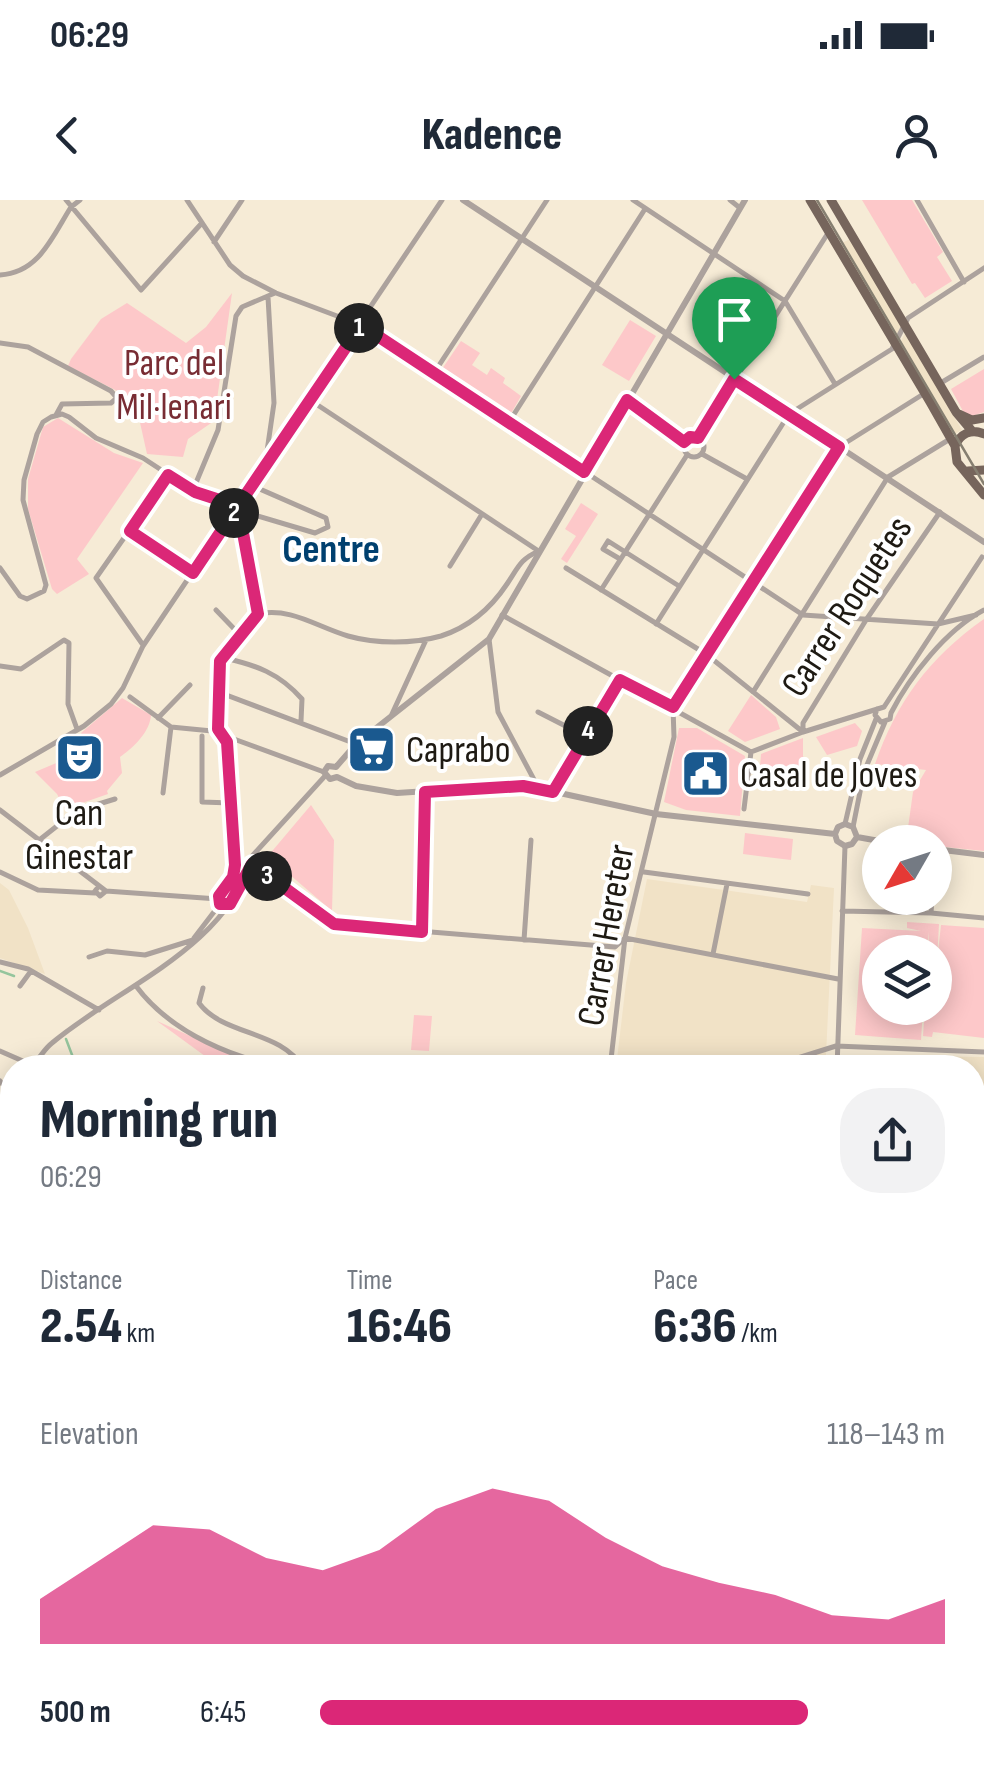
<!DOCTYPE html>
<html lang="en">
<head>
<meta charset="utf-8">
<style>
  :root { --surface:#fff; --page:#f2f2f3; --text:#1f2937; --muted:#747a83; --accent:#db2777 }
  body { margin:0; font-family:"Sofia Sans Condensed",sans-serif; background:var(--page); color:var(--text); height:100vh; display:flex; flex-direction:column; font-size:38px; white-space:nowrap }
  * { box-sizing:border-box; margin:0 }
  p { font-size:32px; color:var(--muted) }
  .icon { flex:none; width:55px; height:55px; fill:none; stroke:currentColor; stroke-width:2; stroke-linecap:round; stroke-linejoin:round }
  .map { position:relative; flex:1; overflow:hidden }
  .sheet { position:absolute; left:0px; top:855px; width:985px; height:718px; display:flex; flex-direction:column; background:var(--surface); border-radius:40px 40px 0 0; box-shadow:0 5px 25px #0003 }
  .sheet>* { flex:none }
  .needle { width:65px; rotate:231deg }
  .buttons { position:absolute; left:862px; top:625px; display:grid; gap:20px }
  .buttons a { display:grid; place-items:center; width:90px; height:90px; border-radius:50%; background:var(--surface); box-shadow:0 5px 25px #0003; font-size:50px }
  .pin { position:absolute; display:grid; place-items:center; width:85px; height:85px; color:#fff; margin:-102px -42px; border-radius:50% 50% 50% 0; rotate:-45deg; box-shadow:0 0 10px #0007 }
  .pin .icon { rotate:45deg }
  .km { position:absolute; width:50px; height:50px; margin:-25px; border-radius:50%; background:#222; color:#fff; font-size:28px; line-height:50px; text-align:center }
  .round { display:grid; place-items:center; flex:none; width:105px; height:105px; border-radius:40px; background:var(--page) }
  .overview { display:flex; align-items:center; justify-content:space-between; height:170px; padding:0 40px }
  h1 { font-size:55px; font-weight:800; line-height:75px }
  .figures { display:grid; grid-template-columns:repeat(3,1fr); gap:15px; height:170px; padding:10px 40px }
  .figures div { display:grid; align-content:center }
  .figures b { font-size:50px; font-weight:800 }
  .figures small { font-size:28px; font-weight:400 }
  .figures p { font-size:28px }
  .chart { height:280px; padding:20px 40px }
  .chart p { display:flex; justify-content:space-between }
  .chart svg { width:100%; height:180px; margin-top:10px; fill:var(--accent); opacity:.7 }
  ul { padding:0 40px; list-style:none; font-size:32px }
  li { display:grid; grid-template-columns:160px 120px 1fr; align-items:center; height:75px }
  li i { height:25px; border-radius:12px; background:var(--accent) }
  .status { display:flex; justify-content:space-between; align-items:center; height:70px; padding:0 50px; background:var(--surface); direction:ltr }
  .status svg { height:28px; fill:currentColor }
  header { display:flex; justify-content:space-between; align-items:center; height:130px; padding:0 40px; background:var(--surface); font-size:45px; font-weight:800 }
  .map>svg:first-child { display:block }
  .built { fill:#f1e2c6 }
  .green { fill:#fdc8c9 }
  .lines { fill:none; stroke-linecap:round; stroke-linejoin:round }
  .stream { stroke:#95c59d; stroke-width:2.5 }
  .minor { stroke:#aca29d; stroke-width:5 }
  .tertiary { stroke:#aca29d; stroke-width:6 }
  .primary { stroke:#76655c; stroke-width:9 }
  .tram { stroke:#867f71; stroke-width:2.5 }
  .route-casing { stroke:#fff; stroke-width:20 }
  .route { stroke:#db2777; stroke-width:12 }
  .labels { text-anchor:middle; stroke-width:8; stroke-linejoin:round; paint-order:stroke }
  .park-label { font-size:38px; fill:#782c33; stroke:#fff }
  .street-label { font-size:38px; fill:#1e1a13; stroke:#fff }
  .poi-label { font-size:38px; fill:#1e1a13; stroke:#fff; text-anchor:start }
  .neighbourhood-label { font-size:40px; font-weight:bold; fill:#00406f; stroke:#fff }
</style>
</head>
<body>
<div class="status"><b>06:29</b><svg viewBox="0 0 49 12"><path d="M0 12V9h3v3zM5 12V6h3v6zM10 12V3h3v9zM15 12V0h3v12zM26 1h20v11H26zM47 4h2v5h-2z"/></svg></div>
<header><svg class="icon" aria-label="back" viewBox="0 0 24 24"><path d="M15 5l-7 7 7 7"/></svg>Kadence<svg class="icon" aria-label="person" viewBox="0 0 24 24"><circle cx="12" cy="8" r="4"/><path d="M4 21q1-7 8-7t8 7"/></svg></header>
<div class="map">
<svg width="984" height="1571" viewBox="0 0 984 1571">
  <rect width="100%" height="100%" fill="#f6ebd6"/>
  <path class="built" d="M850 39 901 126 895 138 840 44Z
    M905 133 962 230 953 235 899 145Z
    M647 679 807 702 811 685 834 688 826 855 984 857V1172L972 1164V868H616L626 783Z
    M0 683 9 690 28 728 45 774 0 758Z"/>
  <path class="green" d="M862 0H912L943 52 937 57 952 81 925 98 915 83 912 84Z
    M232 93 214 221 188 239 183 257 147 254 135 200 68 166 71 159 101 119 127 103 186 143 206 127Z
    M630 120 656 136 629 181 602 165Z
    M461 141 480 153 472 165 487 175 491 168 505 178 503 183 521 196 509 217 440 172Z
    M984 169V212L972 216 964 213 951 189Z
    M58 218 114 253 143 263 77 359 89 374 57 394 52 389 28 309V279L43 227Z
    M581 303 598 314 567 363 561 359 576 336 565 329Z
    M984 419V651L935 646V642H906L913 592 926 570 875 564C897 501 929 458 984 419Z
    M751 495 776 517 780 529 745 542 728 531Z
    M122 498 151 515C150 532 133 548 120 557L122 573 107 591 108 594 65 609 57 594 35 572 61 561 62 553 72 576 95 564 81 533Z
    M855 523 862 531 857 546 827 555 816 537Z
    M679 528H697L745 556 740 616 686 610 664 602Z
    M803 538V556L809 573 760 567 761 554Z
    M311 605 334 640 332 711 268 656Z
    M745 633 793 639 791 660 743 654Z
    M907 722 939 724 937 761 941 725 984 728V838L933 832 932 837 923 836 925 808H935V752H928L929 732 926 752H880V808H923L921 840 855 835 862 728 921 731 907 728Z
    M414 815 432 816 429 851 411 850Z
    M157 821 248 862 270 867H220Z
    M973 1296 984 1300V1417L973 1412Z
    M0 1300 12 1301V1560H630L619 1571H0Z"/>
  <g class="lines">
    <path class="stream" d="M0 771 14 776
      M66 839 77 868
      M972 1182 984 1189
      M516 1571 549 1560"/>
    <path class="minor" d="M66 0 141 90 201 24
      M187 0 230 65 243 76 276 93 361 125 803 415 938 424 976 415
      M633 0 785 101 835 184
      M730 0 740 8
      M917 0 964 82
      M214 42 242 0
      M0 75C39 73 52 37 71 7L80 0
      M0 143 28 147 111 191 117 198 111 203 62 204 56 215
      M434 173 547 0
      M939 184 984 157
      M310 200 537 350
      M627 200 684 242
      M509 222 645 9
      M684 247a10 10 0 1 1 20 0a10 10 0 1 1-20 0Z
      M698 238 828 33
      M702 254 747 279
      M265 265 274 203 268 97
      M193 290 218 230 236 116 242 107 275 93
      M240 309 258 414
      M241 311 315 333 328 327 326 318 253 286
      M130 331 193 373
      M620 359 603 349 608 341 679 386
      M450 366 482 314
      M0 368 20 396 27 399 44 391 46 385 23 300 24 280 37 234 43 222 51 217 62 214 69 217 96 238 143 258 195 292 238 306
      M566 368 706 454 803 532V523L866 420 940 312
      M601 390 687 255
      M216 410 241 436
      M502 415 751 552
      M656 424 789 214 892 149 908 118 984 68
      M489 439 498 512 539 589
      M143 445 96 378 168 275
      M224 458C256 465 279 473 302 499L301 521
      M0 466 21 469 64 440 69 443 68 504 77 529
      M753 492 888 277 950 239
      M221 493 356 544
      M130 497 171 527 212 531 324 572
      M673 507 839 247 925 193
      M884 507 982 357
      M877 509 875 515 881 522 890 519 891 513
      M538 512 585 536
      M891 513C910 476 946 430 984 410
      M392 514 426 440
      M158 518 190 485
      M202 536V602L231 603
      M751 552 803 532 884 507
      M0 575 84 526 111 504 123 488 143 446 442 0
      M553 592 620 480
      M163 593 171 527
      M744 609 751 552
      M0 610 106 691
      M845 624 860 559 876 519
      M853 627 864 572 885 522
      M38 641 76 611 115 599
      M252 664 334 724 615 747 625 738 838 779
      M935 668 937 649
      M0 672 38 690 95 693
      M644 672 808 694
      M233 677 227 542 217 529 220 461 258 414C291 407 317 427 348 436 376 444 413 444 441 436 469 427 491 408 507 384 518 368 520 359 539 351
      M99 686 95 691 100 696 106 691 218 699
      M218 699 233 677 325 576
      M842 711 931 713 984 718
      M931 713 932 698
      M422 732 425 591
      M194 738 220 704
      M524 740 531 640
      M713 754 727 684
      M89 757 107 751 145 755 193 740
      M0 762 28 769 99 810
      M20 786 31 771
      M136 786C171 833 236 861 293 868
      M203 788 199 803C223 836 282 830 303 868
      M0 851 32 865
      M38 860 43 868
      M32 865C40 859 43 850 52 843 123 784 223 751 254 656
      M610 868 625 738 674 537 673 508
      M766 868 836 846 984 852
      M837 868 845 646
      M0 881 8 891
      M972 974 984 976
      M0 1006 12 1018
      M0 1064 12 1056
      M972 1076 984 1078
      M972 1170 984 1177
      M972 1417 984 1422
      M972 1524 984 1529
      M827 1560 857 1571
      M749 1571 752 1560
      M858 1571 863 1560
      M981 1571 984 1564"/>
    <path class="tertiary" d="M463 0 984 342
      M745 0 489 439 356 544 336 567 328 566 324 572 330 579 337 577 356 586 397 593 523 585 656 614 835 634
      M835 634 838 627 845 624 853 627 857 637
      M835 634 837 641 845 646 852 644 857 637
      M857 637 885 642
      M935 649 984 655"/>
    <path class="primary" d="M810 0 930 202 955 246 957 262 984 295
      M831 0 956 212 972 231
      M959 214 972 220 984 218
      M955 246C960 234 971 228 984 234
      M968 271 984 270"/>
    <path class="tram" d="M817 0 984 284"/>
  </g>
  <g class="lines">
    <defs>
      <path id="route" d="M734 179 698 238 690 237 684 242 627 200 584 272 361 125 238 306 195 292 168 275 130 331 193 373 238 306 258 414 220 461 218 529 227 542 235 665 233 677 219 696 220 704H230L252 664 334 724 422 732 425 592 523 586 553 592 620 480 673 507 839 247 734 179"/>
    </defs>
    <use href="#route" class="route-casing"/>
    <use href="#route" class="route"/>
  </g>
  <defs>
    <symbol id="supermarket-square" viewBox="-11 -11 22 22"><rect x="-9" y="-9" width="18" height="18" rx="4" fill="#1a598f" stroke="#fff"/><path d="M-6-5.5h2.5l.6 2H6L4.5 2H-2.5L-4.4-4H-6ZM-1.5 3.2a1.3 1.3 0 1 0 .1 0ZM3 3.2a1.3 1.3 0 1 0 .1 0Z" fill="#fff"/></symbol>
    <symbol id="theatre-square" viewBox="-11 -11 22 22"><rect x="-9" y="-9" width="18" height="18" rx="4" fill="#1a598f" stroke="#fff"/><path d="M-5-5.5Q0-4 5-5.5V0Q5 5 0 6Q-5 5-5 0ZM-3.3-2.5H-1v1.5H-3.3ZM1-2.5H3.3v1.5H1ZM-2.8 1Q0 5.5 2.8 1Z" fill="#fff"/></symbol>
    <symbol id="civic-square" viewBox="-11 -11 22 22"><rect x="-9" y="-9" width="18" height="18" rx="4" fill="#1a598f" stroke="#fff"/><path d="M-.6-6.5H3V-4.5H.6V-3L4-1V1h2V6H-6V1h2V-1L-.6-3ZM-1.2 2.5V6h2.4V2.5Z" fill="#fff"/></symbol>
  </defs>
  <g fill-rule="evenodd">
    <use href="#supermarket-square" x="344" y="522" width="55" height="55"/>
    <use href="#theatre-square" x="52" y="530" width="55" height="55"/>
    <use href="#civic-square" x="678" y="546" width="55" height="55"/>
  </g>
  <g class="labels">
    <g class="park-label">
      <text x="174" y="175">Parc del<tspan x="174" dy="44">Mil·lenari</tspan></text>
    </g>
    <g class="street-label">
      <text transform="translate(846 406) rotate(-57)" y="13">Carrer Roquetes</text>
      <text transform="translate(605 735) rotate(-80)" y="13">Carrer Hereter</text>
    </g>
    <g class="poi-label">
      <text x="406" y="562">Caprabo</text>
      <text x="740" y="587">Casal de Joves</text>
      <text x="79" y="625" text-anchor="middle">Can<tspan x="79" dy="44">Ginestar</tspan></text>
    </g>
    <g class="neighbourhood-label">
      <text x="331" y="362">Centre</text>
    </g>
  </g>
</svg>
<div class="buttons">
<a><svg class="needle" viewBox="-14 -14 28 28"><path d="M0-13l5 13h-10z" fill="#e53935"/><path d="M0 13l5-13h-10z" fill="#747a83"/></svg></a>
<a><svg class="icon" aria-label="layers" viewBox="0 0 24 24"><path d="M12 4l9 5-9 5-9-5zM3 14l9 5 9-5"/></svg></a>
</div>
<div class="pin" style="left:734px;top:179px;background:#1e9e55"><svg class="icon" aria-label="arrive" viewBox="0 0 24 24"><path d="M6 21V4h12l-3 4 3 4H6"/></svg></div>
<b class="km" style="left:359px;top:128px">1</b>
<b class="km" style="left:234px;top:313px">2</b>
<b class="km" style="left:267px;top:676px">3</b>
<b class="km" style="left:588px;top:531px">4</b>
<section class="sheet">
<div class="overview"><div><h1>Morning run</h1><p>06:29</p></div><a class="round"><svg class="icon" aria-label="share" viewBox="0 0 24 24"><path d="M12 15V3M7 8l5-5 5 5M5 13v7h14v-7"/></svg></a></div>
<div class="figures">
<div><p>Distance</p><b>2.54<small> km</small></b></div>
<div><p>Time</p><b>16:46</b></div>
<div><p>Pace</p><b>6:36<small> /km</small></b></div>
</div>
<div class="chart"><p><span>Elevation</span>118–143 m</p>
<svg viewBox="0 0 160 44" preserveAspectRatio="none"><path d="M0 44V33L10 24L20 15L30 16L40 23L50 26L60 21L70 11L80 6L90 9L100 18L110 25L120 29L130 32L140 37L150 38L160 33V44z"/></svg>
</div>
<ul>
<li><b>500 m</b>6:45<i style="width:78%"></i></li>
</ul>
</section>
</div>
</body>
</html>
